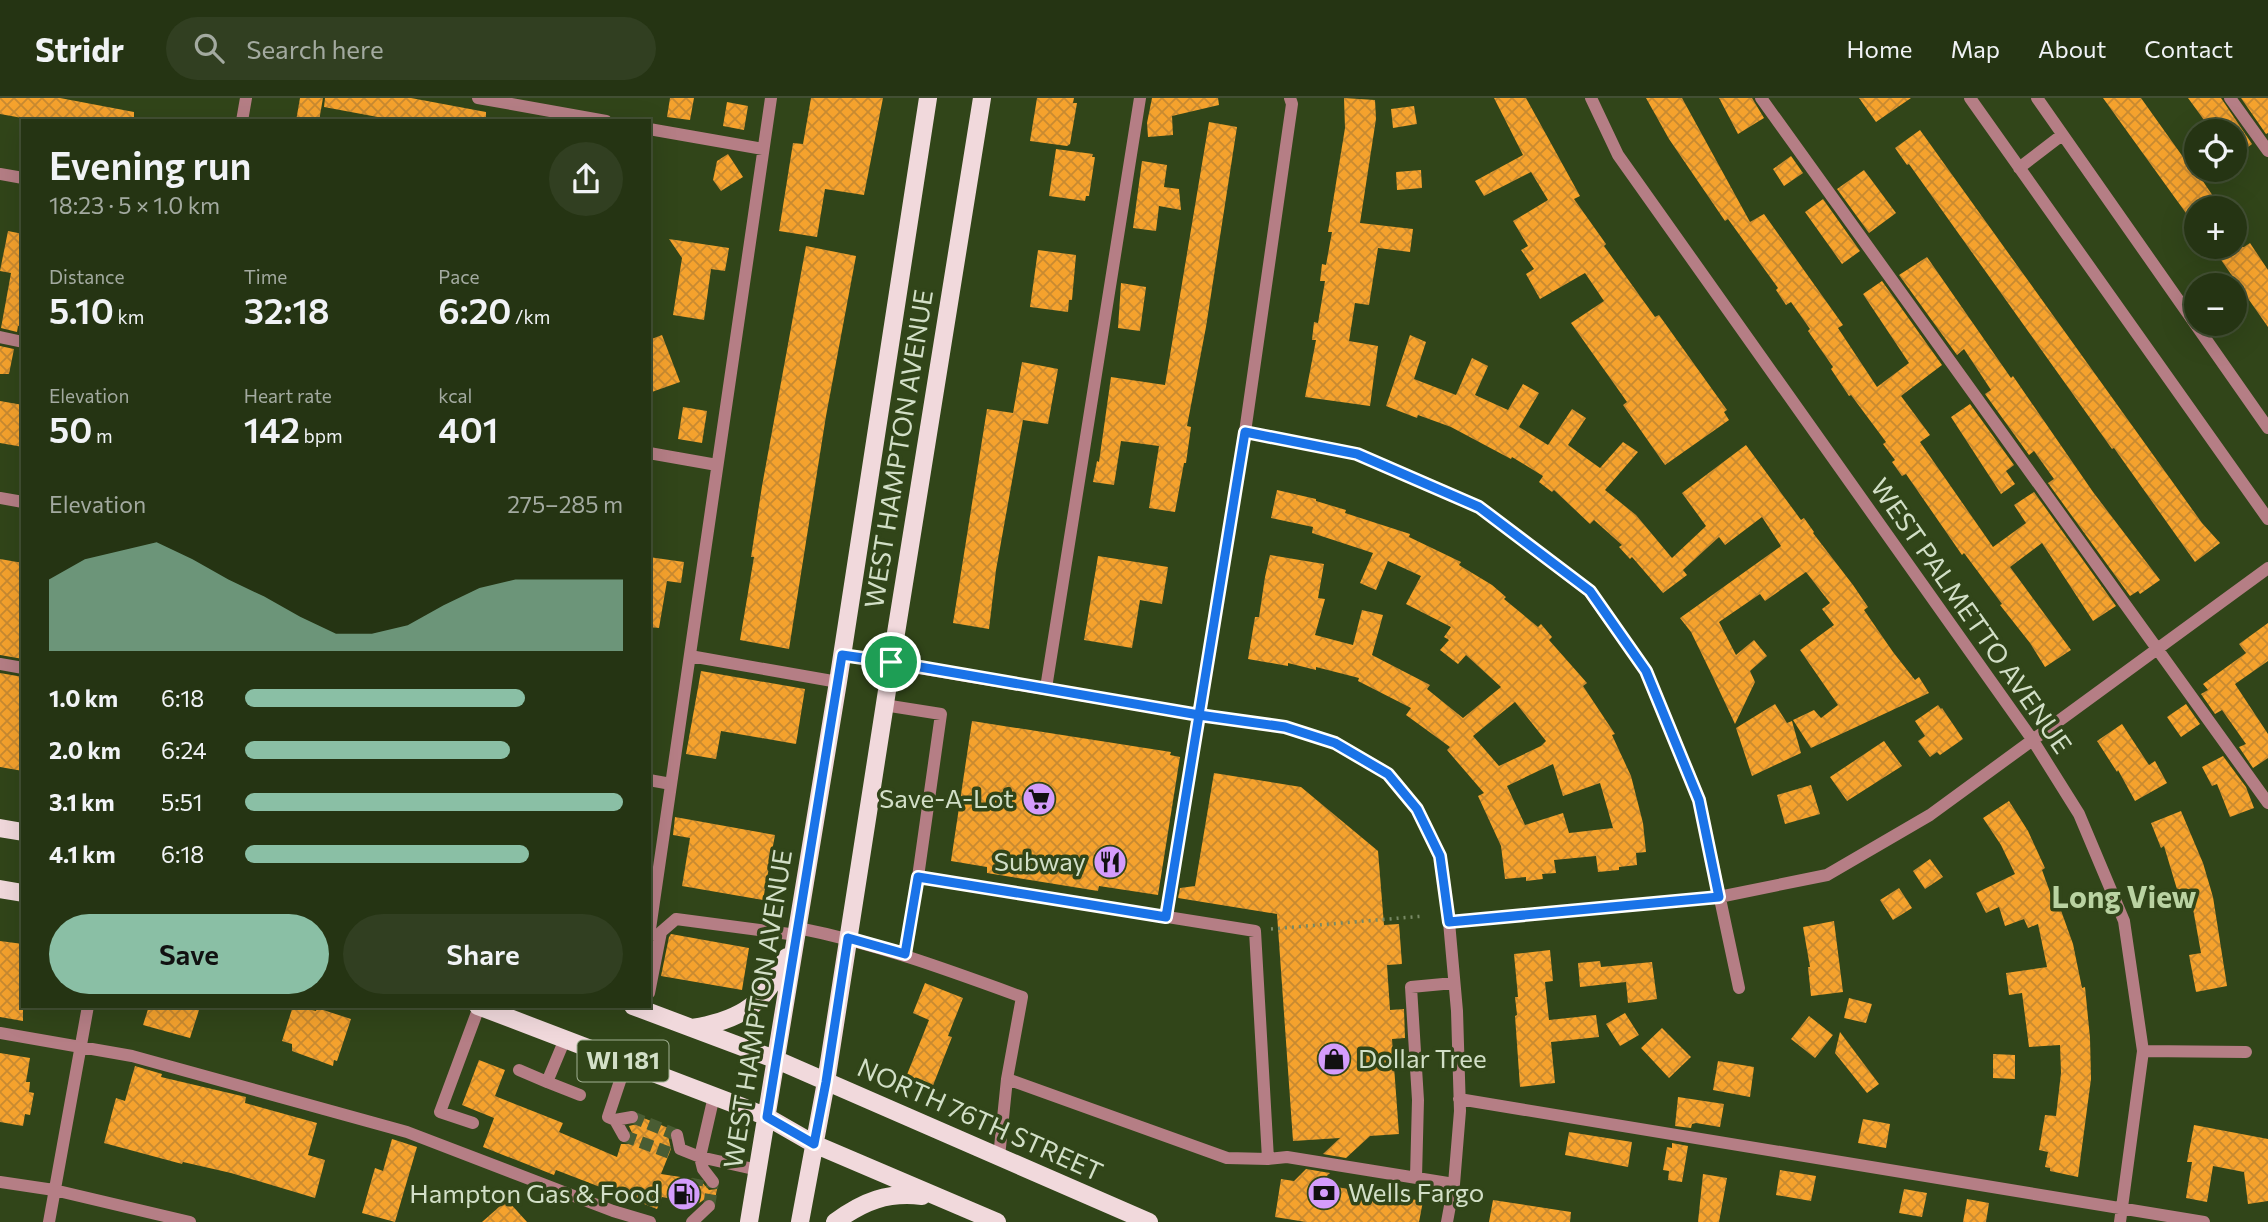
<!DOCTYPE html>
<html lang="en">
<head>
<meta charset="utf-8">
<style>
  :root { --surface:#253413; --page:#313f21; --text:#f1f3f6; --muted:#a3aaa0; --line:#424f33; --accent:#8abfa5 }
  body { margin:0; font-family:Commissioner,sans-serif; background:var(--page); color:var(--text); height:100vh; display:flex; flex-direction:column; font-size:26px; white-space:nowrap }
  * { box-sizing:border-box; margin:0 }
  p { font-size:23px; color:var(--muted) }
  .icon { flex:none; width:38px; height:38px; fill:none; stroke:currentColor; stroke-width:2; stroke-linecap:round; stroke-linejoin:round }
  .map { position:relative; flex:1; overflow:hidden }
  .details { position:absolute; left:21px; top:21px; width:630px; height:889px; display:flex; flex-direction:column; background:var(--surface); border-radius:0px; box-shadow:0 7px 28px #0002,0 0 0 2px var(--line) }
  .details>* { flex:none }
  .tools { position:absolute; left:2184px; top:21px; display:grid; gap:14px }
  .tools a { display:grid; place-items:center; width:63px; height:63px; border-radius:50%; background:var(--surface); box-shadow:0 7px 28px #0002,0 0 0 2px var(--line); font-size:35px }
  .pin { position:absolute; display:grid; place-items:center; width:60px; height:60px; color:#fff; margin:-30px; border:4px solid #fff; border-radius:50%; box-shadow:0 2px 7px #0007 }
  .round { display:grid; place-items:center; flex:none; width:74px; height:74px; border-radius:37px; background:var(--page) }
  .overview { display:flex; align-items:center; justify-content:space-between; height:119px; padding:0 28px }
  h1 { font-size:38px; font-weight:600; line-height:52px }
  .stats { display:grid; grid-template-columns:repeat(3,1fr); gap:10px; height:119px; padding:7px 28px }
  .stats div { display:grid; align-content:center }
  .stats b { font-size:35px; font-weight:600 }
  .stats small { font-size:19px; font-weight:400 }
  .stats p { font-size:19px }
  .chart { height:196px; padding:14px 28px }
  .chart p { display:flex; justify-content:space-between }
  .chart svg { width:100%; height:126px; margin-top:7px; fill:var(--accent); opacity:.7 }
  .cta { display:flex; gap:14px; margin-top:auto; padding:14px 28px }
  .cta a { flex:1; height:80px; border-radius:42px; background:var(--accent); color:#111; font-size:28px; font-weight:600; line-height:80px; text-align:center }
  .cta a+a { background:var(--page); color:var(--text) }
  ul { padding:0 28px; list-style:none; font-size:23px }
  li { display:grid; grid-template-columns:112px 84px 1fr; align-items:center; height:52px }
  li i { height:18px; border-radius:9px; background:var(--accent) }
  header { display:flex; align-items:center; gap:42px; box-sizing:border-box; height:98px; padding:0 35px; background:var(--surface); border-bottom:2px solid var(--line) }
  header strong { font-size:33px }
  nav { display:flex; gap:38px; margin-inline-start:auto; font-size:24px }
  .search { width:490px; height:63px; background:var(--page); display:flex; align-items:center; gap:18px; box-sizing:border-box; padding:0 24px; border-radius:38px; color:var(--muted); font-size:26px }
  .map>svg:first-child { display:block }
  .building { fill:url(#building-cross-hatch); fill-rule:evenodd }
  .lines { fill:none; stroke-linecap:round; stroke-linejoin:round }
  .minor-tunnel { stroke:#495c33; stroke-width:12; stroke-dasharray:12 6; stroke-linecap:butt }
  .path { stroke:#778864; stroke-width:3.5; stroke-dasharray:2 5; stroke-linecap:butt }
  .minor { stroke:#b57e85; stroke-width:12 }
  .major { stroke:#f1d9dc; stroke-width:18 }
  .route-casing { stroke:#fff; stroke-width:14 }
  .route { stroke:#1a73e8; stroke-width:9 }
  .labels { text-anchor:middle; stroke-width:7; stroke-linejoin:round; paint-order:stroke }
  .shield { fill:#314519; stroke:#a2b193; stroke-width:2 }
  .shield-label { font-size:24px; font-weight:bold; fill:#d2dfc7 }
  .street-label { font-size:26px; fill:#d2dfc7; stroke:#314519 }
  .poi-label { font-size:26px; fill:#d2dfc7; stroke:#314519; text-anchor:end }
  .quarter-label { font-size:30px; font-weight:bold; fill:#bad3a2; stroke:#314519 }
</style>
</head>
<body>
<header>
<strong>Stridr</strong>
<div class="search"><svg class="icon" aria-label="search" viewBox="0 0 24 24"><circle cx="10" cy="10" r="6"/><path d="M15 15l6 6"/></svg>Search here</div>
<nav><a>Home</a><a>Map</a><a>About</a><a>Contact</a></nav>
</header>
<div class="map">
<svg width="2268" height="1124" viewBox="0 0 2268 1124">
  <defs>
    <pattern id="building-cross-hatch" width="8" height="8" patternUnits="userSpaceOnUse" patternTransform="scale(1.75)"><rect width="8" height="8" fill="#f5a22d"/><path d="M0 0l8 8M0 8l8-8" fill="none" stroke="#c88a31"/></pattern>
  </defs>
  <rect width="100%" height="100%" fill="#314519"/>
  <path class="building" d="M0 0H60L134 14V23H39L0 16Z
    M300 0H323L319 23H296Z
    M325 0H411L486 14V23H399L324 9Z
    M670 0H694L690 22 667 19Z
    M811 0H883L864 97 825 91 817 139 779 133 793 45 803 46Z
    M1037 0H1074L1073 5H1077L1070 46 1067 48 1030 43Z
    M1152 0H1218L1219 7 1172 18 1173 37 1148 39 1147 25Z
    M1344 0 1375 2 1376 21 1360 125 1413 131 1410 154 1378 150 1369 207 1355 205 1349 243 1378 248 1370 308 1305 299 1316 242H1312L1314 224 1318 225 1325 183H1320L1322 166 1326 167 1332 134H1328L1345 30Z
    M1494 0H1526L1580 98 1574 101 1606 146 1604 148 1655 219 1659 217 1727 312 1724 314 1729 322 1665 367 1623 307 1627 304 1571 225 1604 203 1585 175 1540 201 1526 176 1534 171 1521 152 1528 148 1513 123 1548 102 1531 74 1484 98 1475 83 1523 57Z
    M1646 0H1682L1750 124 1764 116 1843 227 1838 230 1877 289 1909 265 1863 196 1882 183 1942 267 1901 298 1930 337 1920 344 1993 449 2026 425 2014 407 2034 394 2116 508 2093 523 2042 445 2010 469 2071 552 2045 569 2030 545 2000 507 2002 506 1964 455 1962 457 1906 376 1902 378 1892 364 1895 362 1883 346 1886 344 1851 297 1849 298 1831 271 1833 269 1808 233 1810 231 1791 204 1786 207 1776 192 1778 190 1728 121 1725 123 1669 41Z
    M1719 0H1752L1764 20 1738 36Z
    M1859 0H1911L1876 24Z
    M2103 0H2141L2188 66 2190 64 2221 110H2196V129Z
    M2188 0H2221L2252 46 2235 59V33H2212Z
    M2241 0H2268V35L2266 36Z
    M727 4 748 8 744 32 723 28Z
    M1414 8 1417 26 1393 30 1391 11Z
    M1209 24 1237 29 1206 229 1187 328 1191 329 1186 365H1184L1175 414 1149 410 1159 348 1121 343 1114 387 1093 384 1097 363 1099 364 1111 279 1165 287Z
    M1920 32 2202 425 2220 445 2195 464 2114 350 2112 351 1909 66 1907 67 1895 50Z
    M1056 51 1093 56 1092 59H1095L1089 98H1086L1085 103 1049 98Z
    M728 56 743 79 721 93 713 82 717 63Z
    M1791 58 1803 75 1784 88 1773 71Z
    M1142 63 1167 67 1164 89 1179 91 1181 112 1159 108 1156 133 1133 130Z
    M1421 72 1422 90 1397 92 1396 74Z
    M1864 72 1896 115 1869 135 1837 91Z
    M1823 101 1860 153 1842 166 1805 114Z
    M8 133 23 136V229L18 228 17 234 1 230 11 175 0 173Z
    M669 141 729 150 725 173 711 171 704 222 673 217 682 160Z
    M2250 145 2268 172V229L2212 149H2244Z
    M806 148 856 158 826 318 789 551 740 542 754 459H751L762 388Z
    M1038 152 1076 157 1072 202H1069L1068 214 1030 209Z
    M1927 159 2011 280 2013 278 2093 394 2160 482 2140 496 2138 493 2130 498 2048 385 2054 381 2034 353 2029 357 1985 296 1991 292 1964 251 1957 257 1899 177Z
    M1121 185 1146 189 1140 233 1118 230Z
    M662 237 680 284 649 295V242Z
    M1410 237 1426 244 1414 281 1456 297 1472 260 1488 268 1475 297 1508 312 1523 286 1539 295 1519 329 1548 347 1572 311 1586 320 1568 347 1600 370 1623 344 1638 354 1605 392 1636 417 1672 460 1706 428 1682 395 1746 347 1801 422 1804 420 1814 434 1813 435 1853 487 1868 509 1864 512 1893 554 1915 582 1919 579 1929 595 1811 650 1793 622 1814 612 1821 620 1838 607 1800 552 1834 527 1822 511 1830 505 1806 474 1765 503 1760 496 1719 524 1736 557 1754 542 1767 558 1750 573 1755 584 1735 626 1711 575 1691 534 1680 520 1781 448 1762 419 1725 447 1719 439 1683 472 1687 477 1663 495 1632 459 1630 461 1619 449 1622 447 1594 422 1590 426 1554 392 1552 394 1539 384 1543 378 1512 359 1511 361 1451 329 1418 317 1417 320 1386 308Z
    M0 248 14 251 9 276H0Z
    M1022 264 1058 271 1048 326 1023 322 996 472 989 531 953 525 987 311 1013 315Z
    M0 303 23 307V349L0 345Z
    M1970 306 2014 367 2006 373 2015 386 2001 396 1951 319Z
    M683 309 707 313 702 345 678 341Z
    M1277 392 1316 401V403L1346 412 1345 415 1410 436 1409 439 1461 464 1459 467 1492 487 1506 499 1504 501 1538 529 1541 526 1552 539 1549 542 1587 585 1583 588 1615 636 1612 637 1631 678 1643 725 1646 754 1636 755 1637 767 1619 769V772L1598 774 1596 758 1554 762 1556 775 1542 776 1543 781 1526 783V779L1505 781 1501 748 1478 698 1484 695 1447 652 1450 649 1406 617 1411 610 1358 583 1359 580 1316 569V572L1288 565V568L1248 561 1255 519H1259L1265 479 1270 457 1324 466 1318 500 1325 501 1315 537 1353 547 1362 512 1383 517 1372 557 1430 587 1427 591 1463 620 1501 589 1466 557 1458 566 1440 552 1449 542 1444 539 1451 529 1406 506 1421 478 1388 463 1376 492 1360 485 1373 455 1312 435 1313 429 1271 420ZM1515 604 1546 643 1541 648 1499 668 1473 638ZM1553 666 1563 698 1600 685 1613 730 1569 735 1563 715 1525 727 1507 688Z
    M1098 458 1168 469 1162 506 1140 502 1132 550 1084 542Z
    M649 459 684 464 681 485 667 483 659 530 649 529Z
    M0 461 23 465V561L0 557Z
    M2268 525V563L2235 586 2268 636V660L2253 670 2239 649 2246 646 2222 612 2215 616 2201 596 2208 592 2203 586 2246 555 2239 546Z
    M701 573 805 591 796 646 721 633 716 661 686 656Z
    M0 575 23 579V673L0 669Z
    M1775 606 1787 625 1792 623 1801 655 1752 678 1736 630Z
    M2186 606 2200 626 2181 639 2167 619Z
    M1938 607 1941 611 1942 610 1963 641 1940 657 1937 654 1930 659 1918 643 1925 638 1915 623Z
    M972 623 1171 654 1170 657 1180 659 1158 797 1099 788 1098 793 987 775V769L951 763Z
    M2122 626 2149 667 2155 663 2167 685 2135 703 2118 672 2117 674 2097 643Z
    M1884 643 1902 668 1847 703 1830 679Z
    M2223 658 2246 689 2254 710 2230 719 2217 686 2212 688 2202 669Z
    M1214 675 1301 689 1378 753 1384 827 1399 826 1402 866 1387 867 1390 912 1404 911 1405 940 1392 941 1399 1036 1370 1038 1346 1060 1323 1056 1340 1040 1293 1043 1277 816 1178 800 1180 790 1195 788Z
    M1811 687 1820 716 1785 726 1777 697Z
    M2009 703 2028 733 2045 770 2042 772 2054 805 2058 804 2073 846 2082 890 2085 889 2090 940 2091 981 2078 1079 2050 1073V1070L2045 1069 2048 1054 2039 1052 2045 1017 2056 1018 2061 975 2060 947 2029 949 2022 895 2009 897 2006 875 2047 869 2038 826 2028 830 2024 821 2005 828 1999 809 1986 815 1976 795 2015 776 2001 747 1983 720Z
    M2181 713 2203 765 2213 799 2227 888 2196 894 2189 857 2201 855 2190 794 2179 798 2164 748 2161 750 2151 725Z
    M675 719 775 737 763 802 682 788 690 740 673 737Z
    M1930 761 1943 779 1925 791 1913 773Z
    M1899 790 1912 810 1893 822 1880 802Z
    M1834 823 1843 894 1811 898 1808 869H1810L1803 829Z
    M671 836 749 850 742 892 661 878 669 839Z
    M0 843 23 846V923L0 919Z
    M1550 852 1553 883 1545 884 1549 922 1596 917 1599 939 1551 944 1555 985 1520 989 1515 918 1517 917 1515 899H1518L1514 856Z
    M1600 863 1601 869 1652 864 1657 901 1628 905 1626 884 1580 889 1578 865Z
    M925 885 963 900 948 938 952 939 932 990 906 979 929 922 913 915Z
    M1849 900 1872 906 1866 925 1844 920Z
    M149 908H186L199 912 190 940 143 927Z
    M293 908 316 913 317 910 351 921 337 963 334 962 333 968 292 953V946L282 943Z
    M1625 915 1639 937 1620 948 1606 926Z
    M1809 918 1833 937 1815 960 1791 941Z
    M1662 930 1691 959 1669 980 1641 950Z
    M1840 934 1879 986 1867 995 1835 955Z
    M0 955 30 960 26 984H30L29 994 34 995 30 1017 25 1016 23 1028 0 1024Z
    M1993 956 2015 957V981L1993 980Z
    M479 962 505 972 495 998 563 1025 559 1034 617 1059 621 1046H628L632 1042 633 1037 629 1028 637 1026 641 1019 671 1031 668 1038 671 1051 661 1076 700 1082 709 1092 717 1091 715 1102 708 1099 698 1106 662 1099 657 1111 556 1072 554 1077 483 1049 494 1020 462 1007Z
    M1718 963 1754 969 1750 999 1713 992Z
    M135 968 162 976 161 979 246 999 245 1005 317 1025 308 1057 325 1062 315 1100 231 1075 183 1064 182 1066 104 1045 116 1000 125 1003Z
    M1678 999 1724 1006 1720 1029 1696 1025 1692 1026 1691 1030 1675 1028Z
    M1863 1021 1890 1026 1886 1050 1858 1045Z
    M2194 1027 2268 1041V1103L2248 1106 2244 1074 2213 1068 2207 1104 2186 1100 2192 1064H2187Z
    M1569 1034 1632 1044 1628 1069 1565 1057Z
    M392 1041 417 1049 395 1124 362 1115 375 1070 383 1073Z
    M1672 1045 1688 1048 1682 1084 1668 1082 1669 1073 1663 1072 1667 1049 1672 1050Z
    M1306 1071 1330 1075 1318 1086 1423 1103 1419 1124H1306L1275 1119 1281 1081 1294 1083Z
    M1780 1072 1816 1078 1811 1103 1776 1097Z
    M1703 1076 1727 1080 1719 1124H1698Z
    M1904 1091 1927 1095 1922 1119 1899 1115Z
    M1967 1101 1989 1105 1986 1124H1963Z
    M507 1102 527 1124H482Z
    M1493 1102 1571 1114 1570 1124H1489Z"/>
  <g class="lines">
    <path class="minor-tunnel" d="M632 1019 677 1037
      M624 1038 670 1055
      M693 1105 698 1081
      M709 1108 713 1084"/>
    <path class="path" d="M1271 831 1424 818"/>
    <path class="minor" d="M478 0 606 23
      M1591 0 1618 57 2032 641 2079 716 2124 823 2143 953 2120 1124
      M1761 0 2268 705
      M1970 0 2268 421
      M2037 0 2268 330
      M2230 0 2268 53
      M242 23 246 0
      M649 31 763 51
      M2019 70 2062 37
      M0 76 23 80
      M0 239 23 244
      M1245 334 1357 356 1479 409 1589 493 1646 573 1699 702 1739 890
      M649 355 717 367
      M0 400 23 404
      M842 557 1199 617 1285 629 1335 645 1388 676 1417 711 1440 758 1449 824 1457 913 1460 1013 1454 1086 1447 1124
      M690 558 838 584
      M0 566 23 570
      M1046 590 1140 0
      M649 682 671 686
      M1166 819 1245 334 1292 6 1290 0
      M1449 824 1719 799 1827 777 1930 717 2268 470
      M798 830C875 845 948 872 1022 899L1007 981 1227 1060 1268 1061 1255 833 918 779 941 616 884 607
      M649 838 771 0
      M905 856 918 779
      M649 895 661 834 676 821 797 837
      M0 935 132 958 407 1034 613 1113 650 1124
      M565 941 547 984 580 997
      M2143 953 2246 954
      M626 965 608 1019 615 1022 632 1019
      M519 972 547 984
      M714 998 700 1059 758 1072
      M1459 1001 2204 1124
      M615 1022 624 1038
      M473 1025 440 1014 479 909
      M677 1037 680 1051 700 1059 703 1071 713 1084
      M999 1059 1007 981
      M1268 1061 1287 1059 1454 1086
      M1416 1079 1418 1002 1411 889 1454 885
      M0 1084 54 1092 190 1124
      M49 1124 88 908
      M692 1124 709 1108"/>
    <path class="major" d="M0 730 23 734
      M0 791 23 795
      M478 908 745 1010 767 1019 814 1046 997 1124
      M633 908 777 962 1149 1124
      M692 930C743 922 765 905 787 859
      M749 1124 838 584 928 0
      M800 1124 826 984 896 535 982 0
      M835 1124C864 1103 887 1094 922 1098"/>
  </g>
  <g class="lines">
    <defs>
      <path id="route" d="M891 564 842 557 767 1019 814 1046 826 984 848 840 905 856 918 779 1166 819 1199 617 1285 629 1335 645 1388 676 1417 711 1440 758 1449 824 1719 799 1699 702 1646 573 1590 493 1479 409 1357 356 1245 334 1199 617 891 564"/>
    </defs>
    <use href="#route" class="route-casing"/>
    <use href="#route" class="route"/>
  </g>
  <defs>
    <symbol id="supermarket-disc" viewBox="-11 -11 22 22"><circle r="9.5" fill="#d49cfc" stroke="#314519"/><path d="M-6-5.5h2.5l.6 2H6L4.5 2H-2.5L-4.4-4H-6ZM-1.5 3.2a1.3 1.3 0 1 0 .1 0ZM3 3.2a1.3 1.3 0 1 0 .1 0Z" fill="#111"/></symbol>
    <symbol id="restaurant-disc" viewBox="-11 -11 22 22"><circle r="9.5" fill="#d49cfc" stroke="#314519"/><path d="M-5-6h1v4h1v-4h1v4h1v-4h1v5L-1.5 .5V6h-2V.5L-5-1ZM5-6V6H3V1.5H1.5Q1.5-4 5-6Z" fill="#111"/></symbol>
    <symbol id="shop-disc" viewBox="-11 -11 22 22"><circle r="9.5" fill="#d49cfc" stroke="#314519"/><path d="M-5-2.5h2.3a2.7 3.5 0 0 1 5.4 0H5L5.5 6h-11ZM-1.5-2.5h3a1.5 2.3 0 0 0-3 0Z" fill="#111"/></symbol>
    <symbol id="bank-disc" viewBox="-11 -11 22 22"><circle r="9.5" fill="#d49cfc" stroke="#314519"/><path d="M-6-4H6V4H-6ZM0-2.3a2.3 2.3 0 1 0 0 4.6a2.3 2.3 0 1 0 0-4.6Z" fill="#111"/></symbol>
    <symbol id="fuel-disc" viewBox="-11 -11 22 22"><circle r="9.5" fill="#d49cfc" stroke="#314519"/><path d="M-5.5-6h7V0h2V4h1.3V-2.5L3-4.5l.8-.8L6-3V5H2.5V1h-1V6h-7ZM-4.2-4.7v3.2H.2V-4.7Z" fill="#111"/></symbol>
  </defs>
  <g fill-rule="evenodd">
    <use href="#supermarket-disc" x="1020" y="682" width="38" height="38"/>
    <use href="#restaurant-disc" x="1091" y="745" width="38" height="38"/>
    <use href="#shop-disc" x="1315" y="942" width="38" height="38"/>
    <use href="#bank-disc" x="1305" y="1076" width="38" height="38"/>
    <use href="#fuel-disc" x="665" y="1077" width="38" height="38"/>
  </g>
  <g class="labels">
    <rect class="shield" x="577.5" y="942.5" width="91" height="41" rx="5"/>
    <g class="shield-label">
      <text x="623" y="971">WI 181</text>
    </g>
    <g class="street-label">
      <text transform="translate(899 351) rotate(-81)" y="9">WEST HAMPTON AVENUE</text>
      <text transform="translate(1971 518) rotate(55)" y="9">WEST PALMETTO AVENUE</text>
      <text transform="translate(758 911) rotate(-81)" y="9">WEST HAMPTON AVENUE</text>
      <text transform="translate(980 1022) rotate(24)" y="9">NORTH 76TH STREET</text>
    </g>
    <g class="poi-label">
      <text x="1014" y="710">Save-A-Lot</text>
      <text x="1086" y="773">Subway</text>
      <text x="1358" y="970" text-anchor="start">Dollar Tree</text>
      <text x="1348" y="1104" text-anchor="start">Wells Fargo</text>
      <text x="660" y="1105">Hampton Gas &amp; Food</text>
    </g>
    <g class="quarter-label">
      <text x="2124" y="810">Long View</text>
    </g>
  </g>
</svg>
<div class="tools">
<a><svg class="icon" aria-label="locate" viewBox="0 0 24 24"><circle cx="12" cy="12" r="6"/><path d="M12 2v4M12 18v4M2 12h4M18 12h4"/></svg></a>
<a>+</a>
<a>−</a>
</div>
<div class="pin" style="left:891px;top:564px;background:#1e9e55"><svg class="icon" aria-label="arrive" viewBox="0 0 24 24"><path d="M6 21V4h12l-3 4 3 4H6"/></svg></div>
<section class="details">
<div class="overview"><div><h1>Evening run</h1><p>18:23 · 5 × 1.0 km</p></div><a class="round"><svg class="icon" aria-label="share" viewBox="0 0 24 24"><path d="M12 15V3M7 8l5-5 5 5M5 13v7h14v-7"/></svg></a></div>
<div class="stats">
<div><p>Distance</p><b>5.10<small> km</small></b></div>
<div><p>Time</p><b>32:18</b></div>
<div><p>Pace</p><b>6:20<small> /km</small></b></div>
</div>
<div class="stats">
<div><p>Elevation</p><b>50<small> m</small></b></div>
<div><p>Heart rate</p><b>142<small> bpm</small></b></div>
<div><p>kcal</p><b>401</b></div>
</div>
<div class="chart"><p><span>Elevation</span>275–285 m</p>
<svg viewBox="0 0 160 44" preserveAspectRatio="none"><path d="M0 44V19L10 12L20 9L30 6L40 12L50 19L60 25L70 32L80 38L90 38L100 35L110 28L120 22L130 19L140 19L150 19L160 19V44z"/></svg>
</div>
<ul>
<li><b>1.0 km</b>6:18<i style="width:74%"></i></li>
<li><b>2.0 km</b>6:24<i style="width:70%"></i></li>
<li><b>3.1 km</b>5:51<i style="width:100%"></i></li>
<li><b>4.1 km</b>6:18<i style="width:75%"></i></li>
</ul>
<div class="cta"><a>Save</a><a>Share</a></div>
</section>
</div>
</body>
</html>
